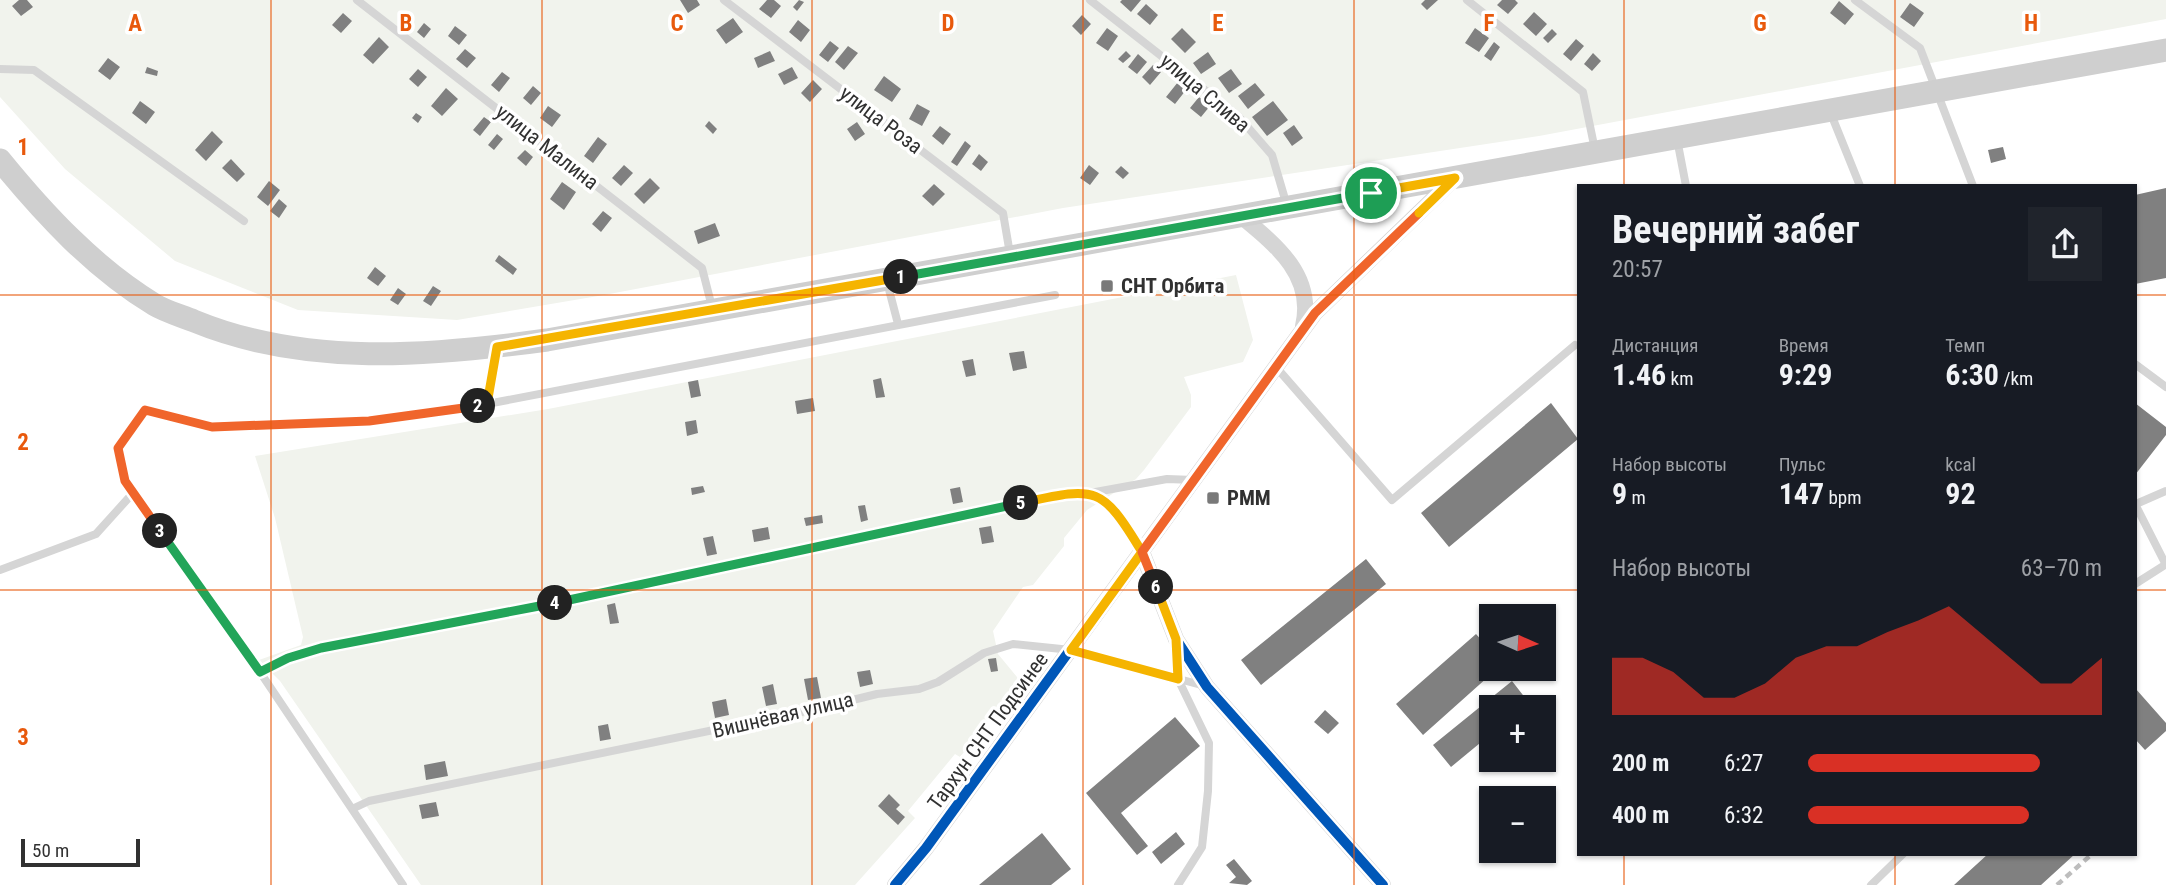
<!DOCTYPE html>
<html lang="ru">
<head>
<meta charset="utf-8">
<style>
  :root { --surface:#171b24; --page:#20242c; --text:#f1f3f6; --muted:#9ea1a6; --accent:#d93025 }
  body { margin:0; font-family:"Roboto Condensed",sans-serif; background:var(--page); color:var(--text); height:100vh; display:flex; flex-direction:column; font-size:26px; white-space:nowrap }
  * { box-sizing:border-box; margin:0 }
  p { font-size:23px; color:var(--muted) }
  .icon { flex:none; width:38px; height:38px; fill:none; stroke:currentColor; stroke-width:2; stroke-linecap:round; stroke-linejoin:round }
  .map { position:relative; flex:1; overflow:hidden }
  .details { position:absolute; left:1577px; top:184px; width:560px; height:672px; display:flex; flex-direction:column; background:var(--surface); border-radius:0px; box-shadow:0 2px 5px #0004 }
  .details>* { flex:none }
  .needle { width:46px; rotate:93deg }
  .controls { position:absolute; left:1479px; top:604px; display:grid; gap:14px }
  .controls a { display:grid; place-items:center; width:77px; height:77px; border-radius:0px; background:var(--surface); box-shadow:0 2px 5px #0004; font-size:35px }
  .scale { position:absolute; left:21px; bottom:18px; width:119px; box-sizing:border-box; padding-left:7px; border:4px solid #313131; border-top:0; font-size:19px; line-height:24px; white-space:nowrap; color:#313131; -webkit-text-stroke:5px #fff; paint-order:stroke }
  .pin { position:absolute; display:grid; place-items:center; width:60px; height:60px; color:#fff; margin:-30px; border:4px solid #fff; border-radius:50%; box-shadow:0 2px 7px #0007 }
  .km { position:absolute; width:35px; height:35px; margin:-18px; border-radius:50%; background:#222; color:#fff; font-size:19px; line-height:35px; text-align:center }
  .round { display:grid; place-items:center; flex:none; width:74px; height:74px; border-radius:0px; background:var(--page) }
  .headline { display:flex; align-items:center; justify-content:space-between; height:119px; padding:0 35px }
  h1 { font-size:38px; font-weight:700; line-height:52px }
  .stats { display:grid; grid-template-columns:repeat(3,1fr); gap:10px; height:119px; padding:7px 35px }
  .stats div { display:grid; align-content:center }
  .stats b { font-size:30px; font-weight:700 }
  .stats small { font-size:19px; font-weight:400 }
  .stats p { font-size:19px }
  .chart { height:196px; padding:14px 35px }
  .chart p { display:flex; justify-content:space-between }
  .chart svg { width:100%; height:126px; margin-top:7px; fill:var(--accent); opacity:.7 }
  ul { padding:0 35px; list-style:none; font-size:23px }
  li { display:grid; grid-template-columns:112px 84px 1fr; align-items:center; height:52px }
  li i { height:18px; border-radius:9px; background:var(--accent) }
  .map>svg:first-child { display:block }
  .green { fill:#f1f3ed }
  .building { fill:#808080 }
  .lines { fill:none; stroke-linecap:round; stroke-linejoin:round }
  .lane { stroke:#d5d5d5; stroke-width:8 }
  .street { stroke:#d5d5d5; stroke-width:16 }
  .secondary { stroke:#cfcfcf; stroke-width:23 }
  .rail { stroke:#bdbdbd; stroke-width:4.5; stroke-dasharray:7 5; stroke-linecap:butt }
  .cycleway-casing { stroke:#fff; stroke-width:15 }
  .cycleway { stroke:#0057b8; stroke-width:10 }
  .split-1-casing { stroke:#fff; stroke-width:14 }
  .split-2-casing { stroke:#fff; stroke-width:14 }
  .split-3-casing { stroke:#fff; stroke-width:14 }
  .split-4-casing { stroke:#fff; stroke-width:14 }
  .split-5-casing { stroke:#fff; stroke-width:14 }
  .split-6-casing { stroke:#fff; stroke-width:14 }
  .split-7-casing { stroke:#fff; stroke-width:14 }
  .split-8-casing { stroke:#fff; stroke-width:14 }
  .split-1 { stroke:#22a559; stroke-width:9 }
  .split-2 { stroke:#f5b400; stroke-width:9 }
  .split-3 { stroke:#f0652b; stroke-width:9 }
  .split-4 { stroke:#22a559; stroke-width:9 }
  .split-5 { stroke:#22a559; stroke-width:9 }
  .split-6 { stroke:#f5b400; stroke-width:9 }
  .split-7 { stroke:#f0652b; stroke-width:9 }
  .split-8 { stroke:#f5b400; stroke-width:9 }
  .grid { fill:none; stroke:#e8590c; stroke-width:2; stroke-opacity:0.55 }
  .poi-dot { fill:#797979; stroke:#fff; stroke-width:2.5 }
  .labels { text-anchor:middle; stroke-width:7; stroke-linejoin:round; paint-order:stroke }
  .street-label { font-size:21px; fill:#313131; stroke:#fff }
  .poi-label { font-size:21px; font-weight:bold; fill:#313131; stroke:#fff; text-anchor:start }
  .grid-label { font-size:23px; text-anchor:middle; font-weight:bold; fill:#e8590c; stroke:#fff; stroke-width:7; stroke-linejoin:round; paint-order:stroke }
</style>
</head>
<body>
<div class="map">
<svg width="2166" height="885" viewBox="0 0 2166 885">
  <rect width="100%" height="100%" fill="#fff"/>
  <path class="green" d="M0 0H2166V19L1539 136 1063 208 604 295 457 320 298 310 175 261 65 169 0 97Z
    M1236 275 1253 340 1243 362 1184 377 1191 395V407L1144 470 1136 479 1087 510 1064 538V546L1033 585 1023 587 993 631 998 654 1021 682 960 757 955 754 908 811 915 818 855 885H421L280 681 259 660 301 645 303 637 275 518 255 456 548 409Z"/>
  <path class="building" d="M19 0H27L33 7 21 16 12 6Z
    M680 0H697L700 5 688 13Z
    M767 0H774L781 6 771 18 759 9Z
    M799 0 804 2 797 11 793 7Z
    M1122 0H1141L1131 12 1120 2Z
    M1425 0H1438L1427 10 1421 4Z
    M1502 0H1515L1518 3 1508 14 1497 5Z
    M1839 1 1854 14 1845 25 1830 13Z
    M1910 3 1924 13 1914 27 1900 17Z
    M1146 4 1158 15 1150 25 1137 14Z
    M1534 12 1547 24 1536 36 1523 24Z
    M343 13 352 21 341 33 332 25Z
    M1082 15 1091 24 1081 35 1072 26Z
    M733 18 743 32 726 44 716 30Z
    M798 20 810 30 801 42 789 32Z
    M424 23 431 29 424 38 417 32Z
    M455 26 467 35 459 45 448 36Z
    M1107 28 1118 36 1108 51 1096 43Z
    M1182 28 1196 42 1185 53 1171 39Z
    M1475 28 1489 38 1479 52 1465 43Z
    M1552 29 1557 34 1548 43 1543 38Z
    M379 37 389 47 373 64 363 55Z
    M1576 39 1584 46 1571 61 1563 54Z
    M830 41 839 48 828 62 819 55Z
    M1494 42 1500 47 1491 61 1484 56Z
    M848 46 858 53 844 70 835 62Z
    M465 49 476 58 467 68 456 59Z
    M770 51 775 61 758 68 754 58Z
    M1126 51 1131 56 1123 63 1118 59Z
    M1208 52 1216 64 1201 74 1193 63Z
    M1593 53 1601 61 1592 71 1584 64Z
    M1138 54 1147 62 1137 74 1128 67Z
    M108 58 120 67 110 80 98 71Z
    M1153 65 1161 72 1150 85 1142 77Z
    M147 67 158 71 157 76 145 73Z
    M792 67 798 78 784 85 778 74Z
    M418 69 427 77 418 87 409 79Z
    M1231 69 1242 84 1229 93 1218 78Z
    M502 72 510 78 499 92 491 85Z
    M884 76 901 89 892 102 874 90Z
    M813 80 822 89 810 102 801 93Z
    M1178 82 1186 90 1175 104 1166 97Z
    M1255 83 1265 95 1248 109 1238 96Z
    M533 86 541 93 531 105 523 98Z
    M446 88 458 99 442 116 431 106Z
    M1199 97 1210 106 1201 117 1190 108Z
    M140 101 155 112 146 124 132 113Z
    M1273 101 1288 120 1267 136 1252 117Z
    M917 104 930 111 922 126 909 119Z
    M548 106 561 115 552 127 540 118Z
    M416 113 422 117 418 123 412 118Z
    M484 117 491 122 480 136 473 130Z
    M709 121 717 129 713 134 705 126Z
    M857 122 865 134 855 141 847 129Z
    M1294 125 1303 138 1292 146 1283 133Z
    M940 126 951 134 943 145 932 136Z
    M212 131 223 142 206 161 195 150Z
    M497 134 503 139 494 150 488 145Z
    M598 137 607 144 593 163 584 156Z
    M965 141 971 146 957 166 951 162Z
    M2003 147 2006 159 1991 163 1988 150Z
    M525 150 533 157 526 166 517 158Z
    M979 154 988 162 981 171 972 164Z
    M231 159 245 174 237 182 222 168Z
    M624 165 633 173 621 186 612 178Z
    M1089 165 1099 173 1090 185 1080 178Z
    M1121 166 1129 173 1123 179 1115 172Z
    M650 178 660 188 644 204 634 194Z
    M269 181 280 190 268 206 257 197Z
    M562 182 576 192 564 210 550 199Z
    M934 184 945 194 933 206 922 196Z
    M2166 188V278L2135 284V195Z
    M279 199 287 206 279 218 270 211Z
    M603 211 612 218 601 232 592 224Z
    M715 223 720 236 698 244 694 231Z
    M499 255 517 269 513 275 495 261Z
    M375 267 386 276 378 286 367 278Z
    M433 286 441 291 431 306 423 301Z
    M398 288 406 294 398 305 390 300Z
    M1024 351 1027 368 1013 371 1009 353Z
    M973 359 976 375 966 377 962 361Z
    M881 378 885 397 876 398 873 380Z
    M698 380 701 396 691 398 688 382Z
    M813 398 815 411 797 414 795 401Z
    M1551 403 1578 439 1449 547 1421 513Z
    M2135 403 2166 427V435L2135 475Z
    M696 420 698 433 687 436 685 422Z
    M703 486 705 492 692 495 691 488Z
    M960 487 963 502 953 504 950 489Z
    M865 505 868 520 861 522 858 506Z
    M822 515 823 523 806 526 804 518Z
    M991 526 994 542 982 544 979 528Z
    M768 527 770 539 754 542 752 530Z
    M713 536 717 554 707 556 703 538Z
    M1366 559 1386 584 1261 685 1241 660Z
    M615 603 619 623 610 624 607 605Z
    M1476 634 1491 651V668H1498L1423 735 1396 704Z
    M996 658 998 671 991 672 988 659Z
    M870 670 873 684 860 687 857 672Z
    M817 677 821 698 808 700 804 679Z
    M1512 681 1529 703 1524 707H1491V734L1451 767 1433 745Z
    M773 684 777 704 766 706 762 687Z
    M2135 688 2166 723V731L2145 750 2135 739Z
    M726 699 729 715 715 718 712 702Z
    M1325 710 1339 723 1328 734 1314 722Z
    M1175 717 1200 746 1121 813 1148 846 1137 855 1086 793Z
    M608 724 611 739 600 741 598 726Z
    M445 761 448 776 426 780 424 765Z
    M889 794 900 805 896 809 905 817 898 825 878 806Z
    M436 802 439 816 422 819 419 805Z
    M1176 832 1185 844 1161 864 1152 852Z
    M1042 833 1071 869 1051 885H979Z
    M1988 854H2075L2041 885H1954Z
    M1234 859 1252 881 1247 885 1229 883 1236 877 1226 865Z"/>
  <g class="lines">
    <path class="lane" d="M357 0 702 268 712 307
      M724 0 1003 213 1010 254
      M1090 0 1238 116 1272 155 1287 206
      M1467 0 1583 92 1595 150
      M1855 0 1920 48 1973 186
      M0 69 34 70 244 221
      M1831 114 1860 186
      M1677 139 1686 186
      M887 282 898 324
      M2135 364 2166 387
      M1276 367 1392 500 1575 345
      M487 404 1055 295
      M1090 493 1167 479 1194 480
      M2135 504 2166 565
      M2136 504 2166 491
      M0 570 96 534 133 493
      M2135 584 2165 565
      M1176 645 1178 679 1209 743 1208 791 1202 847 1178 885
      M260 672 288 658 321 648 618 591 1077 491C1111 497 1125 525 1142 552
      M352 809 369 801 816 709 877 694 919 689 938 682 984 653 1013 644 1071 650 1205 686
      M403 885 260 672 125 481 118 448 145 410 212 427 368 421 487 404 497 348
      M1871 885 1903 854"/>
    <path class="street" d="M1242 217C1276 245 1315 276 1303 326
      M1142 552 1176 639 1207 687 1383 885
      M895 885 926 848 1315 313 1455 178"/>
    <path class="secondary" d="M0 160C44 214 94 268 155 305 167 312 182 316 194 321 306 367 430 356 547 340L2166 50"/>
    <path class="rail" d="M2057 885 2092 854"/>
    <defs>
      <path id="cycleway" d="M1142 552 1176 639 1207 687 1383 885
        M895 885 926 848 1315 313 1456 178"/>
    </defs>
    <use href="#cycleway" class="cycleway-casing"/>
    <use href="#cycleway" class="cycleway"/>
  </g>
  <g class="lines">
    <defs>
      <path id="split-1" d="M901 277 1371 193"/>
      <path id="split-2" d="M478 406 487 404 497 347 901 277"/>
      <path id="split-3" d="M160 531 125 481 118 448 145 410 212 427 369 421 478 406"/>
      <path id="split-4" d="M160 531 260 672 288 658 321 648 555 603"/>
      <path id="split-5" d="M555 603 1021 503"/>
      <path id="split-6" d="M1021 503C1096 487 1101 484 1142 552L1071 650 1178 679 1176 639 1156 587"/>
      <path id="split-7" d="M1156 587 1142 552 1315 313 1419 213"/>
      <path id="split-8" d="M1371 193 1455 178 1419 213"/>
    </defs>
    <use href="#split-1" class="split-1-casing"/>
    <use href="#split-2" class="split-2-casing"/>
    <use href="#split-3" class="split-3-casing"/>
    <use href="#split-4" class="split-4-casing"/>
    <use href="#split-5" class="split-5-casing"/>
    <use href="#split-6" class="split-6-casing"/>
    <use href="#split-7" class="split-7-casing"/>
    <use href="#split-8" class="split-8-casing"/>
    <use href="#split-1" class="split-1"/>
    <use href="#split-2" class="split-2"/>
    <use href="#split-3" class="split-3"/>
    <use href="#split-4" class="split-4"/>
    <use href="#split-5" class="split-5"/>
    <use href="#split-6" class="split-6"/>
    <use href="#split-7" class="split-7"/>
    <use href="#split-8" class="split-8"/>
  </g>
  <path class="grid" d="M271 0V885M542 0V885M812 0V885M1083 0V885M1354 0V885M1624 0V186M1895 0V186M0 295H1578M2135 295H2166M0 590H1578M2135 590H2166M1624 854V885M1895 854V885"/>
  <g class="poi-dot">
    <rect x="1100" y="279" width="14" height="14" rx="3.5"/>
    <rect x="1206" y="491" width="14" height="14" rx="3.5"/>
  </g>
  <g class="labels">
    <g class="street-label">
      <text transform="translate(1205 93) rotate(40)" y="7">улица Слива</text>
      <text transform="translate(881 120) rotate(37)" y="7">улица Роза</text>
      <text transform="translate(547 147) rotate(38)" y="7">улица Малина</text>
      <text transform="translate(783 715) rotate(-13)" y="7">Вишнёвая улица</text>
      <text transform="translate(988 731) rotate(-54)" y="7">Тархун СНТ Подсинее</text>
    </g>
    <g class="poi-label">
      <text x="1121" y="293">СНТ Орбита</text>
      <text x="1227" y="505">РММ</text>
    </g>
  </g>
  <g class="grid-label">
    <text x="135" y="31">A</text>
    <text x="406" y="31">B</text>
    <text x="677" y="31">C</text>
    <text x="948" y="31">D</text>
    <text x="1218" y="31">E</text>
    <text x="1489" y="31">F</text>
    <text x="1760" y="31">G</text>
    <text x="2031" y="31">H</text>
    <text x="23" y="155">1</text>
    <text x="23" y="450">2</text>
    <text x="23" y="745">3</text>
  </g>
</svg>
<div class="controls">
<a><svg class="needle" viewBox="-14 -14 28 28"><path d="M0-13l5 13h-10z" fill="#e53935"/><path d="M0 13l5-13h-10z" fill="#9ea1a6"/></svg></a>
<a>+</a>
<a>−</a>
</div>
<div class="scale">50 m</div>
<div class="pin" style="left:1371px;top:193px;background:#1e9e55"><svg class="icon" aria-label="arrive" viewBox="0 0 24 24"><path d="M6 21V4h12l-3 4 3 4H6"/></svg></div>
<b class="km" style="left:901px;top:277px">1</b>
<b class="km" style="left:478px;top:406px">2</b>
<b class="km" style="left:160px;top:531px">3</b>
<b class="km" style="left:555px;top:603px">4</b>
<b class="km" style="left:1021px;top:503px">5</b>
<b class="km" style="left:1156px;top:587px">6</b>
<section class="details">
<div class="headline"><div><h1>Вечерний забег</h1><p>20:57</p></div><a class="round"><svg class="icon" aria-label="share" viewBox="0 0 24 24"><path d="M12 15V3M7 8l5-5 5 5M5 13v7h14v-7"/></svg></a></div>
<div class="stats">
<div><p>Дистанция</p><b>1.46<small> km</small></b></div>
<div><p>Время</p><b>9:29</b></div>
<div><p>Темп</p><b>6:30<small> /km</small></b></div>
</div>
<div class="stats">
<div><p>Набор высоты</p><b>9<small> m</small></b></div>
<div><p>Пульс</p><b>147<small> bpm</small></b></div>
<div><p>kcal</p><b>92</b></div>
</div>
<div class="chart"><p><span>Набор высоты</span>63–70 m</p>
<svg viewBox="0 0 160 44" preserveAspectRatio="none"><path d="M0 44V24L10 24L20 29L30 38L40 38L50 33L60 24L70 20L80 20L90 15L100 11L110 6L120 15L130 24L140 33L150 33L160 24V44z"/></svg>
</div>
<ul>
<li><b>200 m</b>6:27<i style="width:79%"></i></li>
<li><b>400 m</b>6:32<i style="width:75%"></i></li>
</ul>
</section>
</div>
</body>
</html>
